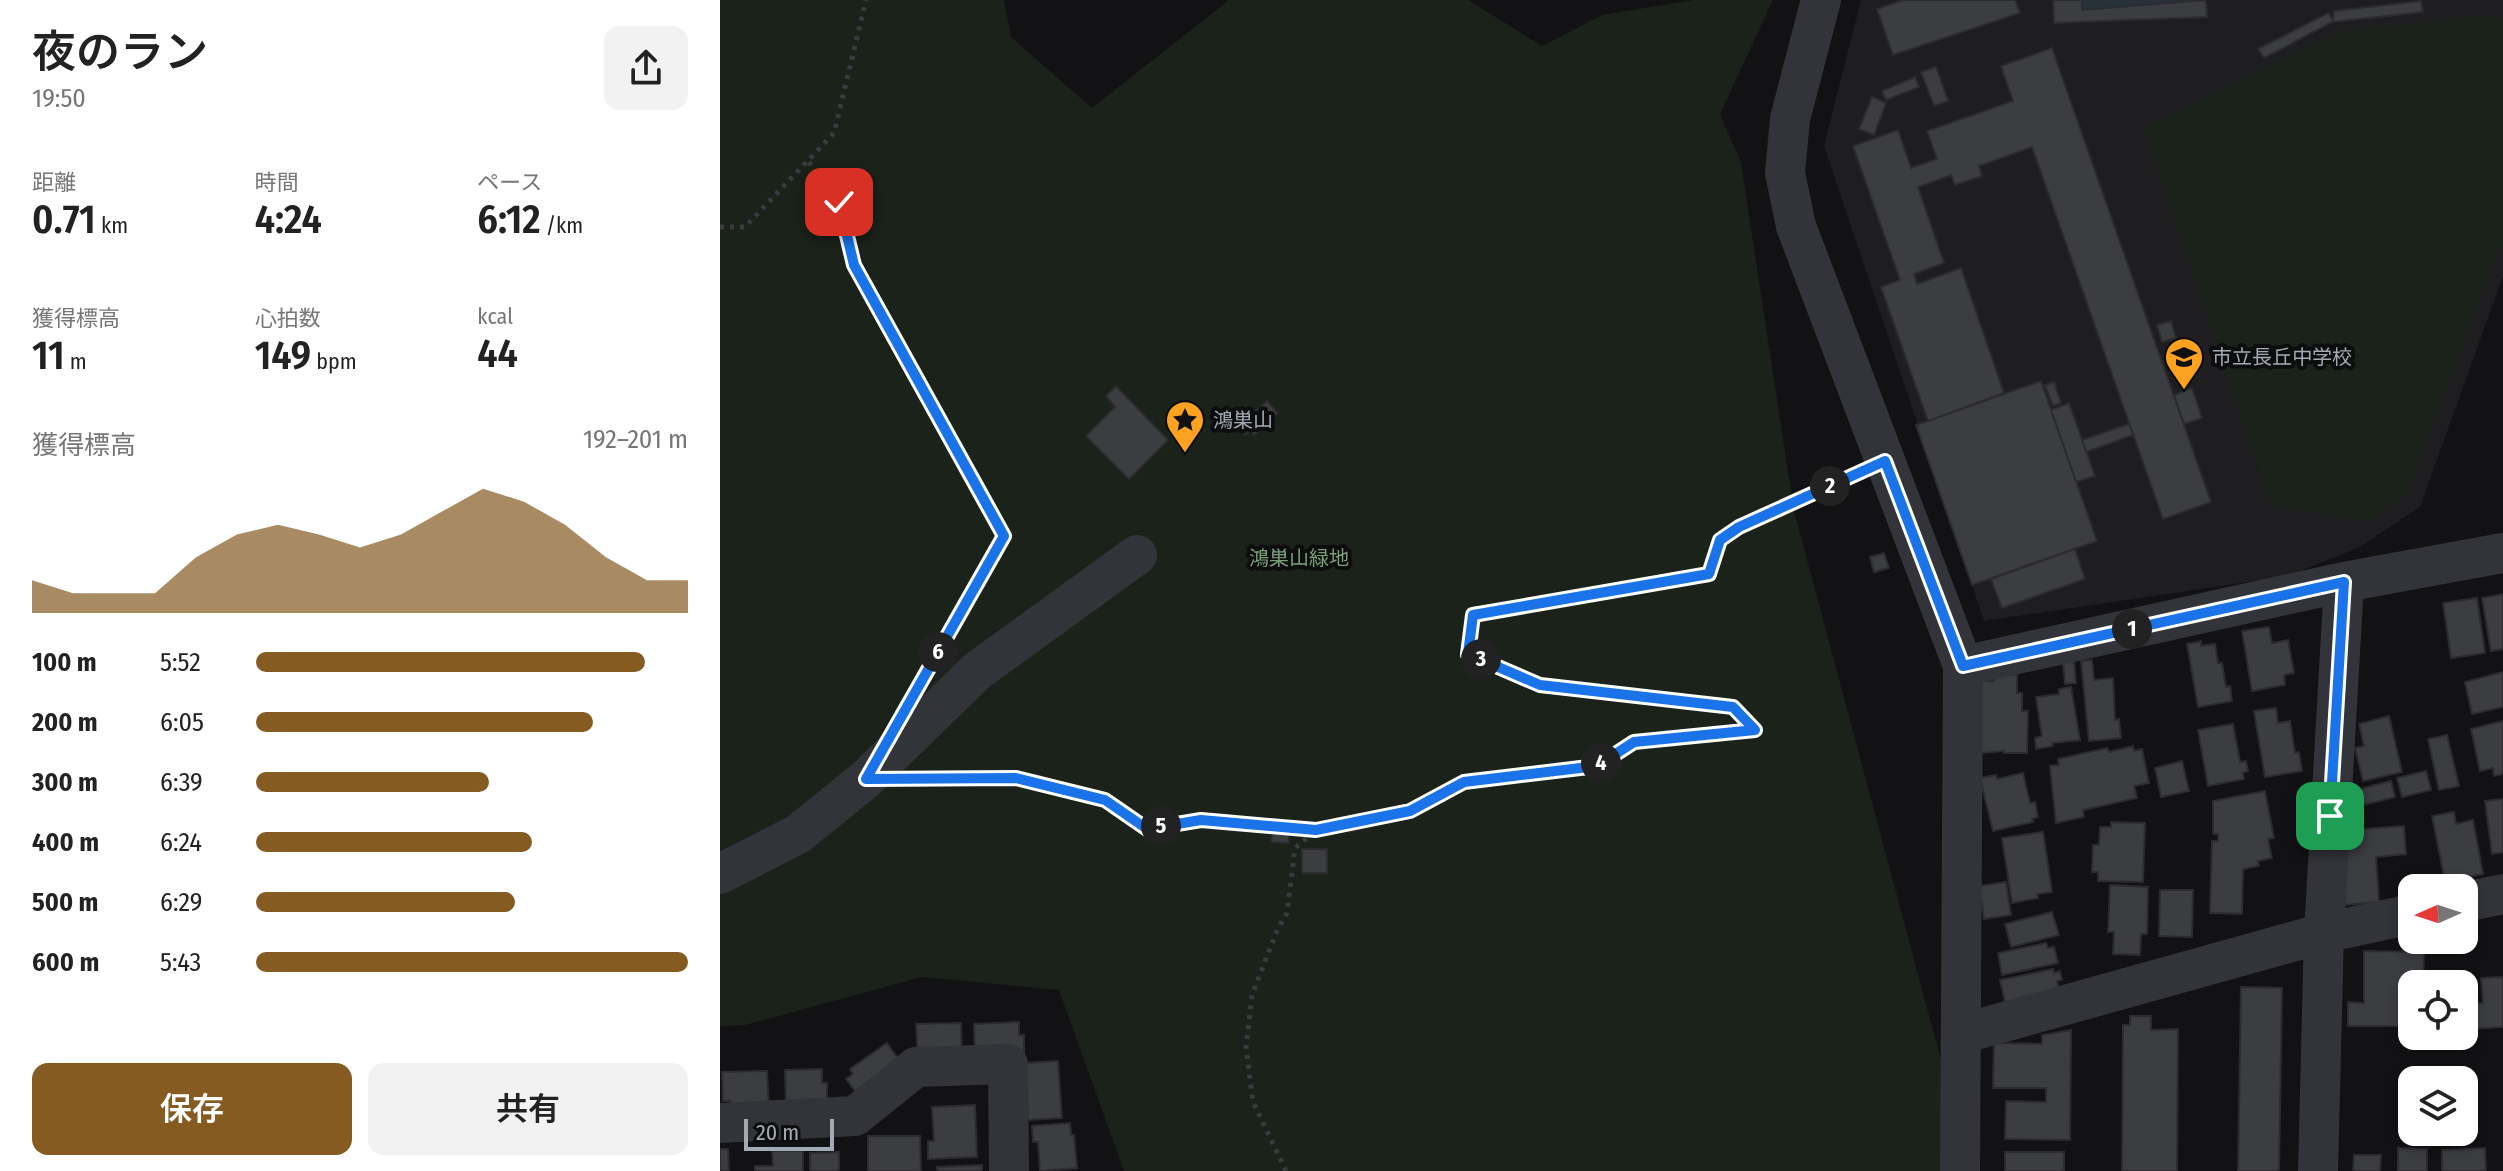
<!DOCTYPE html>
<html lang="ja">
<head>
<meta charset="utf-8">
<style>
  :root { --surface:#fff; --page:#f2f2f2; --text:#222; --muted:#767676; --accent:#855b22 }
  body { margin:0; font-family:"Fira Sans Condensed","Noto Sans JP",sans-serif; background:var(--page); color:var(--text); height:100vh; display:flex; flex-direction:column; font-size:30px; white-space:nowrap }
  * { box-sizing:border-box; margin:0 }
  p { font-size:26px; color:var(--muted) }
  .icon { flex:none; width:44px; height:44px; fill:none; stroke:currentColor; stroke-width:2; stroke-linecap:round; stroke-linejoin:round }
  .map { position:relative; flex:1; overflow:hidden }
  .panel { display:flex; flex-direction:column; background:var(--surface); width:720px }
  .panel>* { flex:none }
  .needle { width:52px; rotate:267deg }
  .tools { position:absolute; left:1678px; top:874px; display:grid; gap:16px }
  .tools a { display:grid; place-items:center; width:80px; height:80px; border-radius:16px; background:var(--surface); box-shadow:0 4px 12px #0003; font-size:40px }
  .scale { position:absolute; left:24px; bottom:20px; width:90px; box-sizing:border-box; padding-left:8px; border:4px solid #a2aab5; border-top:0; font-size:22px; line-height:28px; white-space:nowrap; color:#a2aab5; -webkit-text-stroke:6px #0d0d0e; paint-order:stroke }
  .pin { position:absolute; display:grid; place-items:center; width:68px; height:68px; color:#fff; margin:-34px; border-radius:16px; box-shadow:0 4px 12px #0006 }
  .km { position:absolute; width:40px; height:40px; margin:-20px; border-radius:50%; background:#222; color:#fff; font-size:22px; line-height:40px; text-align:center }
  .round { display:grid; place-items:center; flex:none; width:84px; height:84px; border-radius:16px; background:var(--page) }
  .overview { display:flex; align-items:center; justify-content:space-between; height:136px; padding:0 32px }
  h1 { font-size:44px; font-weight:600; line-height:60px }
  .metrics { display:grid; grid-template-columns:repeat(3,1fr); gap:12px; height:136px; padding:8px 32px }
  .metrics div { display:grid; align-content:center }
  .metrics b { font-size:40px; font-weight:600 }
  .metrics small { font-size:22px; font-weight:400 }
  .metrics p { font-size:22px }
  .chart { height:224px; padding:16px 32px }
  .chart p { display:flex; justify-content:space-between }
  .chart svg { width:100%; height:144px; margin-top:8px; fill:var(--accent); opacity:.7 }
  .button { display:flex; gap:16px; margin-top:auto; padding:16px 32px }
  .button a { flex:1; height:92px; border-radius:16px; background:var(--accent); color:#fff; font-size:32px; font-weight:600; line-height:92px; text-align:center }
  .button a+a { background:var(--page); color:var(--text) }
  ul { padding:0 32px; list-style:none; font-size:26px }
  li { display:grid; grid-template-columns:128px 96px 1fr; align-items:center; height:60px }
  li i { height:20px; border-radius:10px; background:var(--accent) }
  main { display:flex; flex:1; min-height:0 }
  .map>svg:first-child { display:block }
  .built { fill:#1e1e21 }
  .green { fill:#1a221a }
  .water { fill:#273238 }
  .building { fill:#3c3d41; stroke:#2c2c30; stroke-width:2 }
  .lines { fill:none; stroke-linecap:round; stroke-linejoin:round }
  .path { stroke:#393b40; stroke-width:5; stroke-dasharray:4 6; stroke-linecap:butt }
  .minor { stroke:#333439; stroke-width:40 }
  .route-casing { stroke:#fff; stroke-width:16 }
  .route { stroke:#1a73e8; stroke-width:10 }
  .labels { text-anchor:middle; stroke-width:8; stroke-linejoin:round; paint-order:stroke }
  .poi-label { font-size:20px; fill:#a2aab5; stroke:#0d0d0e; text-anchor:start }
  .park-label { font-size:20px; fill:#79a178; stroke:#0d0d0e }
</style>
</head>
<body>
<main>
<section class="panel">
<div class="overview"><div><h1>夜のラン</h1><p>19:50</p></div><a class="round"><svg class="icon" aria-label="share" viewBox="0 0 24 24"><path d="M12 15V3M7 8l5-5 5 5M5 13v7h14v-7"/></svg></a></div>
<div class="metrics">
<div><p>距離</p><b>0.71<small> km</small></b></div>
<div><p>時間</p><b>4:24</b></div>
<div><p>ペース</p><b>6:12<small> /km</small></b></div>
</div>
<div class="metrics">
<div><p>獲得標高</p><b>11<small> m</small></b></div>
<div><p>心拍数</p><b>149<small> bpm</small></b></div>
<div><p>kcal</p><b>44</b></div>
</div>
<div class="chart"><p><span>獲得標高</span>192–201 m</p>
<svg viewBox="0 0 160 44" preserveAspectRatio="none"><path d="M0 44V34L10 38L20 38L30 38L40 27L50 20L60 17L70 20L80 24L90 20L100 13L110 6L120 10L130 17L140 27L150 34L160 34V44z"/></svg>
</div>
<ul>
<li><b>100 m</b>5:52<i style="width:90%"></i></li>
<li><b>200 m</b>6:05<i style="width:78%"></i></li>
<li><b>300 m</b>6:39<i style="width:54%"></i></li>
<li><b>400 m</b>6:24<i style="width:64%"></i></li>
<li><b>500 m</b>6:29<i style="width:60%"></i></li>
<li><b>600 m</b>5:43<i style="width:100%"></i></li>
</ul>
<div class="button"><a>保存</a><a>共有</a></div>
</section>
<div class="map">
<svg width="1783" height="1171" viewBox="0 0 1783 1171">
  <rect width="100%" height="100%" fill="#121214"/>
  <path class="built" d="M1141 0H1783V276L1700 507 1640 547 1568 576 1264 621 1104 146Z"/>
  <path class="green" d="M0 0H284L291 37 372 108 509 0H748L822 46 882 15 974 0H1053L1000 114 1021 163 1074 511 1226 1079 1227 1171H404L339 990 202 977 25 1025 0 1026Z
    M1761 16 1783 19V239L1687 494 1649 521 1551 506 1424 128 1623 31Z"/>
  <path class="water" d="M1362 0H1472V1L1362 10Z"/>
  <path class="building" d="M1183 0H1295L1300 13 1173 55 1157 9Z
    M1333 0H1362V10L1486 0 1487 17 1334 23Z
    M1701 1 1703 12 1612 22 1544 58 1538 49 1608 13 1613 20 1614 11Z
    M1332 48 1491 502 1443 519 1312 147 1259 166 1262 176 1235 185 1231 175 1198 187 1224 263 1194 274 1197 284 1241 268 1284 393 1208 421 1161 287 1180 280 1133 146 1178 130 1191 168 1217 159 1207 131 1293 101 1281 66Z
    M1216 67 1228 101 1214 106 1201 72Z
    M1195 77 1199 87 1166 100 1162 91Z
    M1152 97 1166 103 1154 135 1139 129Z
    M1451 321 1456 338 1442 342 1437 325Z
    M1321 381 1377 541 1252 585 1196 425Z
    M1334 382 1341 403 1333 406 1325 385Z
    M396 386 448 440 409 479 366 436 395 407 386 396Z
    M1472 388 1482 418 1464 424 1454 395Z
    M547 401 558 413 534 435 530 431 525 435 518 427Z
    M1349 403 1375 476 1356 482 1331 410Z
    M1409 424 1413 435 1366 452 1362 440Z
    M1355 549 1365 579 1282 608 1271 579Z
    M1164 553 1169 568 1154 572 1150 557Z
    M1783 594V649L1771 651 1762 598Z
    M1757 598 1765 653 1731 658 1723 603Z
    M1549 627 1552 643 1568 640 1574 673 1564 675 1565 685 1532 691 1522 631Z
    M1481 641V646L1495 644 1498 663H1502L1506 687 1510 686 1512 701 1478 707 1467 644Z
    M1372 660 1374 680 1393 678 1395 720 1399 719 1401 738 1369 741 1361 661Z
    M1354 661 1356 683 1345 684 1343 662Z
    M1783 672V707L1752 714 1745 682Z
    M1275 675H1297V693H1302V711H1308L1307 753H1284V751L1261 753V681H1274Z
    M1351 687 1360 740 1332 743 1333 746 1316 749 1315 738 1322 736 1316 697 1339 694V689Z
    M1556 708 1558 723 1570 721 1575 753 1579 752 1582 771 1545 777 1534 711Z
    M1669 716 1682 772 1643 781 1635 748 1644 746 1639 724Z
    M1783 721V774L1774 776 1773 768 1760 771 1751 729Z
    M1513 724 1520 762 1526 761 1528 771 1523 773 1524 779 1488 786 1478 730Z
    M1727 735 1739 786 1719 790 1708 739Z
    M1413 746 1414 751 1422 749 1429 783 1414 786 1417 798 1363 810 1364 817 1336 823 1330 766 1339 765 1338 759 1387 748 1389 752Z
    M1462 761 1469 791 1441 797 1435 768Z
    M1706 771 1711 790 1682 797 1677 778Z
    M1303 773 1310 803 1315 802 1318 817 1312 819 1313 822 1273 831 1260 778 1276 775 1277 779Z
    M1671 781 1675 797 1628 809 1624 793Z
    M1545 791 1554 838 1548 839 1552 858 1538 861 1539 866 1523 869 1522 914 1490 913 1492 841H1498V834H1493V801Z
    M1783 799V852L1772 854 1765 801Z
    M1734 812 1736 824 1753 820 1763 874 1725 881 1712 816Z
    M1391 822 1425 823 1423 882 1378 881V872H1372L1373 845H1379L1380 827H1391Z
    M1684 826 1686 854 1656 857 1659 902 1625 905 1619 835 1643 833V829Z
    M1323 832 1332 892 1317 894 1318 898 1292 903 1282 838Z
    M552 833 569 834V843L551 842Z
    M582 849H607V873H582Z
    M1286 882 1291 915 1264 919 1259 886Z
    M1390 885 1428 887 1427 934H1421L1420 955 1393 954 1394 932H1388Z
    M1440 890H1473L1472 937 1439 936Z
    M1332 912 1339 935 1291 947 1285 924Z
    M1326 943 1328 948 1334 947 1338 963 1282 975 1278 953Z
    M1644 951 1704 952 1703 984H1692V1026H1628V1002L1644 1003Z
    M1333 969 1334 973 1340 971 1342 980 1337 981 1339 990 1285 1002 1280 980Z
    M1783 977V1027L1751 1029 1750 1004 1763 1003 1761 978Z
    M1521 987 1562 988 1559 1171H1518Z
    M1410 1016H1431V1030L1458 1029 1457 1171H1402L1403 1025H1410Z
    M299 1022V1035H304V1056L255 1058 254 1024Z
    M241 1023 242 1058 198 1059 196 1024Z
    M1351 1030 1350 1140 1285 1139 1286 1101 1326 1102V1088H1273L1274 1043 1322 1044V1035Z
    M167 1043 182 1064 138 1095 126 1079 133 1074 130 1069Z
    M338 1061 342 1118 308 1120 305 1063Z
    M102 1069V1083H107V1105L66 1106 65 1070Z
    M47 1071 49 1107 11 1108V1101H3L2 1072Z
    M255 1105 257 1157 208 1159V1141H214L212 1107Z
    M350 1123 351 1135H354L357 1168 320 1171 318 1142H313L312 1126Z
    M148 1136H200L201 1171H148Z
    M1678 1148 1707 1149V1171H1678Z
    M1765 1148 1766 1171H1722V1150Z
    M0 1149H8L9 1171H0Z
    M52 1151H83V1171H35V1166H53Z
    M119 1152V1171H90V1153Z
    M1285 1152H1344V1171H1285Z
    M1634 1155H1661L1660 1171H1633Z
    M262 1165V1171H217V1167Z"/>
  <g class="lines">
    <path class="path" d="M89 162 119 202 134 265 284 536 212 663
      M0 227H25L114 133 146 0
      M195 778H296L385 800 427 829 481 820 596 830 690 811 744 782 877 766 914 742 1035 730 1013 707 820 685 748 654 753 615 989 574 1000 540 1019 527 1137 474
      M566 1171 533 1102 526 1047 532 995 558 928 567 913 575 848 596 830"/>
    <path class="minor" d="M1101 0 1070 119 1065 173 1076 226 1243 666 1240 1171
      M1243 666 1624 582
      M0 874 78 834 146 779 257 671 417 555
      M1744 902 1783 894
      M1241 1034 1604 933 1692 914
      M0 1123 135 1116 196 1067 288 1064 289 1171
      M1598 1171 1604 933 1624 582 1783 553"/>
  </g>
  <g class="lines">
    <defs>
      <path id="route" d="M119 202 134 265 284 536 146 779 296 778 385 800 427 829 481 820 596 830 690 811 744 782 877 766 914 742 1035 730 1013 707 820 685 748 654 753 615 989 574 1000 540 1019 527 1165 461 1243 666 1624 582 1610 816"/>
    </defs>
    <use href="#route" class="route-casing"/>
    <use href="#route" class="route"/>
  </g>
  <defs>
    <symbol id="school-pin" viewBox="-11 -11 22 30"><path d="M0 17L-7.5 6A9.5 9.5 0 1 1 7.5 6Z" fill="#fda121" stroke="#0d0d0e"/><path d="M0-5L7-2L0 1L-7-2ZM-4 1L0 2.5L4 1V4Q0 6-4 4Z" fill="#111"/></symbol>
    <symbol id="sight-pin" viewBox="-11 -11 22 30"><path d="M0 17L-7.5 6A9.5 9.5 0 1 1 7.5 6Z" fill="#fda121" stroke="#0d0d0e"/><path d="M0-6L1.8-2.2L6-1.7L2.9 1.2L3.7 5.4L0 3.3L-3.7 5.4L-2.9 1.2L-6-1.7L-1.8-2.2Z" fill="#111"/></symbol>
  </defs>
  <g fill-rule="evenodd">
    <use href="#school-pin" x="1442" y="335" width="44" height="60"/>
    <use href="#sight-pin" x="443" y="398" width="44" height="60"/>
  </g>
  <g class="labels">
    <g class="poi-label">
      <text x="1492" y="364">市立長丘中学校</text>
      <text x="493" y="427">鴻巣山</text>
    </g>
    <g class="park-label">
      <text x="579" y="565">鴻巣山緑地</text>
    </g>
  </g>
</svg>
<div class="tools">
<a><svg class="needle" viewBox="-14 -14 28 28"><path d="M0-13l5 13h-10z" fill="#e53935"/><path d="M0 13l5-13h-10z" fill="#767676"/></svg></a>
<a><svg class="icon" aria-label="locate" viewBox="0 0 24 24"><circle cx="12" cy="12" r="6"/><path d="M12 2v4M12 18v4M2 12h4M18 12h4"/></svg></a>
<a><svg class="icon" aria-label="layers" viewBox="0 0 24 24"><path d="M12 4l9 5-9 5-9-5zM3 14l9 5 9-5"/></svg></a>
</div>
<div class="scale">20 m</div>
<div class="pin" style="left:1610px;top:816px;background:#1e9e55"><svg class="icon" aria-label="arrive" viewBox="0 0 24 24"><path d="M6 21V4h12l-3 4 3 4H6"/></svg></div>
<div class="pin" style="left:119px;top:202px;background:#d93025"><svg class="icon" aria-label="check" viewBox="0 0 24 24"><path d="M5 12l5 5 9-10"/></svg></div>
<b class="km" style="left:1412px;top:629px">1</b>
<b class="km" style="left:1110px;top:486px">2</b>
<b class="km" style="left:761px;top:659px">3</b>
<b class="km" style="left:881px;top:763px">4</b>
<b class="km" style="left:441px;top:826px">5</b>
<b class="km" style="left:218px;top:652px">6</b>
</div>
</main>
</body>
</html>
